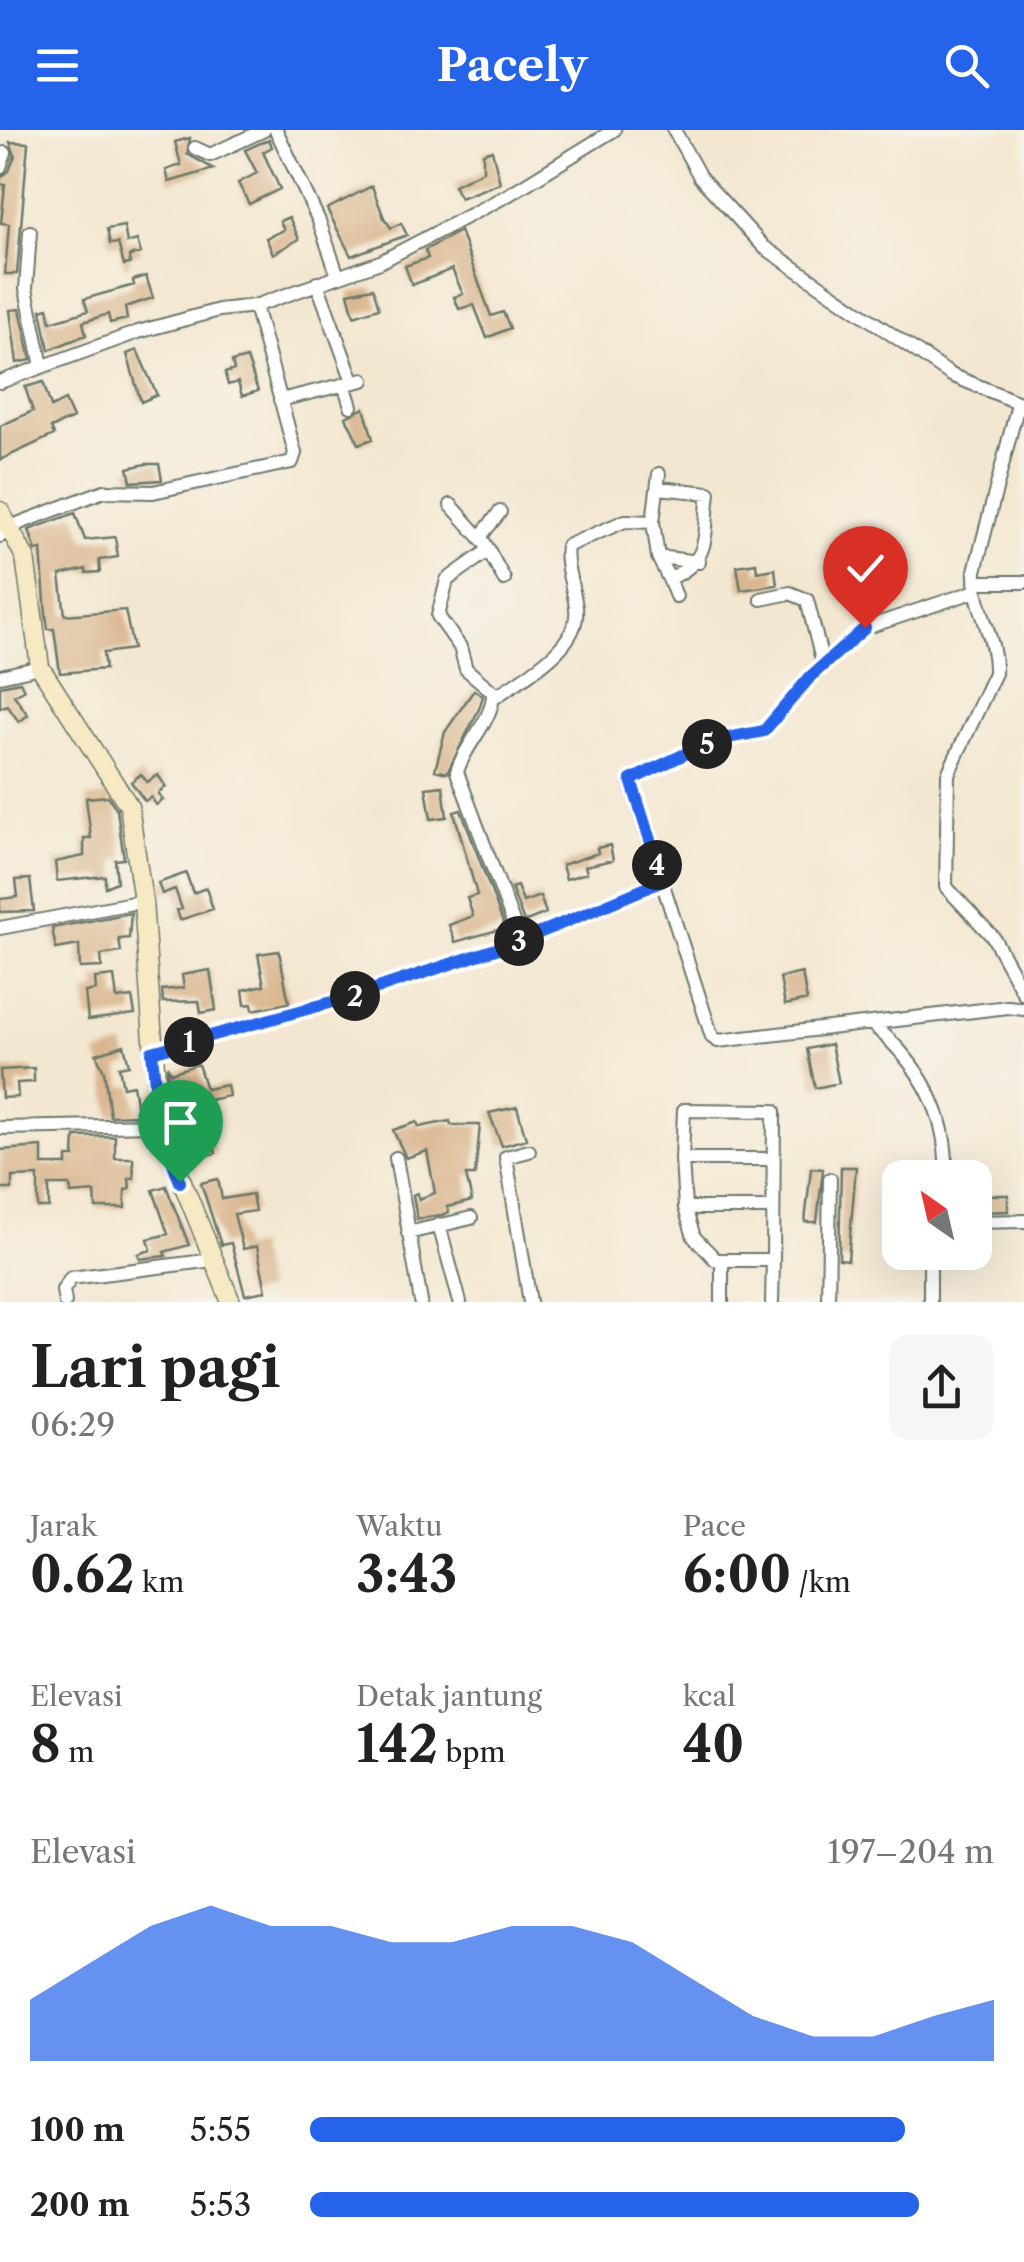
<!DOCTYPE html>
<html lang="id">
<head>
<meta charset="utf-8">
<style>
  :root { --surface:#fff; --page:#f6f6f6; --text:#222; --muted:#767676; --accent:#2563eb }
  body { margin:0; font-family:"Libre Caslon Text",serif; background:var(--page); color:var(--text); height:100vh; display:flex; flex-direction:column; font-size:38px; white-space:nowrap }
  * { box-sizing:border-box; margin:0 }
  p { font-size:32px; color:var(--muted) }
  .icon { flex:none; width:55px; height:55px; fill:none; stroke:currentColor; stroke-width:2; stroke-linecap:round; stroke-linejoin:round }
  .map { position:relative; height:1172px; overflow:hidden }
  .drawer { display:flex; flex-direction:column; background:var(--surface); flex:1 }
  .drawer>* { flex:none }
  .needle { width:65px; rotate:326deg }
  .buttons { position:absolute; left:882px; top:1030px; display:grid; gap:20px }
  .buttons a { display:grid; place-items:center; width:110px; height:110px; border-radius:20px; background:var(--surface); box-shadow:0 10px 40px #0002; font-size:50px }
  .pin { position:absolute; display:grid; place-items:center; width:85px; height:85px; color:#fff; margin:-102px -42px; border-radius:50% 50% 50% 0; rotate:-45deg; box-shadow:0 0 10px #0007 }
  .pin .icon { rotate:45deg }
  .km { position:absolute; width:50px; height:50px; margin:-25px; border-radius:50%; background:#222; color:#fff; font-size:28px; line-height:50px; text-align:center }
  .round { display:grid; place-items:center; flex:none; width:105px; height:105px; border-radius:20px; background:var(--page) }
  .head { display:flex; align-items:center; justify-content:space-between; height:170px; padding:0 30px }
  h1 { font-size:55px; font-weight:700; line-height:75px }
  .stats { display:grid; grid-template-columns:repeat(3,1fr); gap:15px; height:170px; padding:10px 30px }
  .stats div { display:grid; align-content:center }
  .stats b { font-size:50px; font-weight:700 }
  .stats small { font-size:28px; font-weight:400 }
  .stats p { font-size:28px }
  .chart { height:280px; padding:20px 30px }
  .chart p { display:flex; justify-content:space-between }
  .chart svg { width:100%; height:180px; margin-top:10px; fill:var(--accent); opacity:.7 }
  ul { padding:0 30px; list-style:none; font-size:32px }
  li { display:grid; grid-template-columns:160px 120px 1fr; align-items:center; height:75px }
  li i { height:25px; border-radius:12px; background:var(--accent) }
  header { display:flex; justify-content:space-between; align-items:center; height:130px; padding:0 30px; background:var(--accent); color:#fff; font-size:45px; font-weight:700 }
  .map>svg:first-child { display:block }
  .building { fill:#dab791 }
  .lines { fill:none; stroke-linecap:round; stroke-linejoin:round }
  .minor-casing { stroke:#6a786b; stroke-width:16 }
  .secondary-casing { stroke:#6a786b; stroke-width:21 }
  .minor { stroke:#fff; stroke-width:12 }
  .secondary { stroke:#f7e9c3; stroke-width:18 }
  .route-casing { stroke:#fff; stroke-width:20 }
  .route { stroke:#2563eb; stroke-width:12 }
</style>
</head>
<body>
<header><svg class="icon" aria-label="menu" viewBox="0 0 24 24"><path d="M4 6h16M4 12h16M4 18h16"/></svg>Pacely<svg class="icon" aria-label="search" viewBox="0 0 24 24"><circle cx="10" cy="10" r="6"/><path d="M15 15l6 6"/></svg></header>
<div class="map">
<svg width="1024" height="1172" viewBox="0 0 1024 1172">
  <rect width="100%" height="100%" fill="#f7f3e8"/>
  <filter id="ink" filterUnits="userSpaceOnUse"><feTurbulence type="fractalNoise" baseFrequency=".01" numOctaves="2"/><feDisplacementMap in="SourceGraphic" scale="20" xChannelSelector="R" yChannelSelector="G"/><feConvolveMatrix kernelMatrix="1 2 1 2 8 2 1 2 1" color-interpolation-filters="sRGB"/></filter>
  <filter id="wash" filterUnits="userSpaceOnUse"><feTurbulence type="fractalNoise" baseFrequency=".0048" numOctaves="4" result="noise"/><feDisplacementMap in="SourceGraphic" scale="40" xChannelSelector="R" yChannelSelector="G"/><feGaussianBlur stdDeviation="2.25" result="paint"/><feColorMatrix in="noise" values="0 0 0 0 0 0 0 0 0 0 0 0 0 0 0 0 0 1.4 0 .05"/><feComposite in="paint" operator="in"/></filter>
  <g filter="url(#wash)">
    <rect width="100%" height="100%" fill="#f4e7d1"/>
    <g id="blocks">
      <path class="building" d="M190 8 187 24 214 39 169 52 166 40 181 35 175 12Z
        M269 9 272 17 263 22 280 59 249 74 238 53 257 43 245 20Z
        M10 12 28 13 17 144H5L9 94 1 93 5 55 0 54 1 47 9 41 15 25Z
        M492 20 500 53 460 68 454 55 483 41V23Z
        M372 56 384 88 391 98 401 93 407 105 351 126 327 79Z
        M289 87 299 109 273 124 266 108 284 100 280 91Z
        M124 96 127 113 137 110 141 123 129 126 130 134 124 135 118 113 110 114 107 99Z
        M460 101 491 186 503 182 510 198 487 208 474 175 459 179 454 167 463 164 452 139 412 155 405 136 428 128 425 120Z
        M146 146 153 168 125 177 127 189 110 193 108 184 83 192 86 205 49 220 41 180 48 178 51 192 88 181 84 169 134 155 133 150Z
        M373 158 379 178 354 186 348 163Z
        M20 179 31 230 17 233 10 180Z
        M137 220 157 265 141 272 127 224Z
        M247 228 258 261 242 266 238 252 228 255 225 243 234 240 232 232Z
        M43 252 51 277 65 270 73 288 51 298 54 305 0 330V296L33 281 25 257Z
        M364 278 373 309 359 314 346 287Z
        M146 334H159L162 350 131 352 128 338Z
        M75 383 85 410 115 407 118 427 99 430 100 442 86 443V439L60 445 65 485 125 480 133 519 103 523 105 539 60 543 54 499H48L46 485 41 419 36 421 29 400Z
        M756 433 757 442 775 439 777 455 741 460 737 436Z
        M20 552 24 560 14 565 28 585 19 592 7 575 0 578V556Z
        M474 560 483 566 479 579 447 643 435 640 445 602Z
        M141 644 147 652 158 645 166 657 158 663 163 670 156 675 151 667 145 671 131 652Z
        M443 656 447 687 431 689 426 658Z
        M108 666 117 680 124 729 115 730 117 752 105 757V746L57 751 55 732 84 726V708H91L86 668Z
        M461 680 505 798 455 812 449 795 473 786 467 768 477 765 454 682Z
        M610 715 613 730 585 736 587 743 566 749 562 735 598 723 597 718Z
        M186 743 193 763 206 758 213 779 180 790 177 780 182 779 175 759 162 764 158 753Z
        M30 749 34 781 0 782V769L18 767 16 750Z
        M517 756 523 772 540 766 546 783 524 792 511 758Z
        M131 783 129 808 119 809 121 822 101 825 102 837 80 838 79 815 56 819 52 798Z
        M279 821 289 873 253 880 252 874 245 875 243 860 264 855 258 824Z
        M210 840 216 880 201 883 199 871 163 872 162 860 184 858 182 845Z
        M802 843 807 870 785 875 780 848Z
        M114 846 117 869 132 867 135 884 88 890 85 862 96 860 95 848Z
        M831 914 839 953 815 958 807 919Z
        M124 915 129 935 119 937 123 957 133 955 138 985 110 986 104 941 96 924Z
        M198 934 206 959 227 955 229 966 194 973 192 959 169 966 167 936 171 943Z
        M34 938V952L17 953 18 967 2 968 0 940Z
        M517 977 526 1009 502 1016 489 983Z
        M198 983 203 1009 212 1007 216 1023 197 1027 198 1032 189 1035 171 991Z
        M450 991 451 995H480L475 1045H466L472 1071 447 1077 449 1082 442 1085 417 1089 413 1065 417 1063 419 1069 435 1063 427 1021 406 1028 393 1000 417 992 419 997Z
        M115 1006V1028H133L134 1048H129L130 1059 125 1060V1078H96L95 1062 71 1064 70 1055H49V1078H38V1046L12 1047V1059H0V1020L42 1017V1035H67V1027H74L75 1007Z
        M841 1037H856L848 1130 839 1129Z
        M811 1038 823 1039 817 1092H805Z
        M218 1049 222 1069 252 1064 255 1081 234 1084 243 1119 257 1116 266 1161 245 1165 231 1113 221 1115 201 1053Z
        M166 1056 189 1115 164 1122 166 1126 140 1129 138 1124 151 1120 148 1109 168 1104 153 1060Z
        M978 1065H1008V1081L978 1082Z"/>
    </g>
  </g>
  <g filter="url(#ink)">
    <use href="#blocks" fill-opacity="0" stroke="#6a786b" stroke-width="2.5"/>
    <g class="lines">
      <defs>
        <path id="minor" d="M276 0 319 91 338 146
          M674 0 700 47 764 117 951 245 1022 274
          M195 18 210 25 264 0
          M0 37 5 23
          M30 102 26 159 42 236
          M317 153 351 246
          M0 252 138 202 219 180 255 176 380 132 508 65 614 0
          M344 254 351 276
          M280 270 363 250
          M1018 274 975 441C973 476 997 508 995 543L948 644 946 757 993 807 1024 864
          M658 358 709 363C703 407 713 429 669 449L676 466
          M451 375 484 412 504 449
          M653 392 658 427 669 449
          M0 406 20 393 104 361 153 362 292 332 295 323 255 176
          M480 407 500 382
          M489 420 447 450 438 486 460 517 466 539 493 562C494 590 464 615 457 642L520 811
          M658 427 699 432
          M975 452H1024
          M976 461 865 498 811 546 765 601 713 611 630 652 712 907 718 911 1008 877 1024 879
          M761 469 790 463 807 470 823 534
          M0 546 40 537
          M494 568C521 548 581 518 576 478 574 458 564 436 567 416L625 391 653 392 659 344
          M0 798 143 771
          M872 894C920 934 949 983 946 1048
          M153 921 354 866 520 811 663 751
          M0 998 159 995
          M529 1021 506 1027 530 1172
          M396 1028 421 1172
          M682 1029 685 1078
          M773 1029H682L684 980 774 981 773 1130
          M975 1092 1024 1091
          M439 1095 460 1172
          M408 1103 471 1088
          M930 1122V1172
          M65 1172 63 1160 71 1148 213 1130
          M722 1172V1132
          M772 1172 773 1130H716L694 1107 685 1078H772
          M828 1172 830 1049"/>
        <path id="secondary" d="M0 381 25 427 40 537 129 676 143 771 159 995 231 1172"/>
      </defs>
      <use href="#minor" class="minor-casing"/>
      <use href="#secondary" class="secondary-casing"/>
      <use href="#minor" class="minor"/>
      <use href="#secondary" class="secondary"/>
    </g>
  </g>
  <g class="lines" filter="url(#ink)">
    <defs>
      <path id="route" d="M180 1052 159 995 152 922 354 866 520 811 663 751 631 650 712 611 764 601 811 546 865 498"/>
    </defs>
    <use href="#route" class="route-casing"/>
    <use href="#route" class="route"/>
  </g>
</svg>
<div class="buttons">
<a><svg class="needle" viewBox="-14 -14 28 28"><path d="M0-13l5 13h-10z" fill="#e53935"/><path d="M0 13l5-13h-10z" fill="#767676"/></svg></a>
</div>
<div class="pin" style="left:180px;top:1052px;background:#1e9e55"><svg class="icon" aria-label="arrive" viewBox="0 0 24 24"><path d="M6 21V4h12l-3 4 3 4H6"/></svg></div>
<div class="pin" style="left:865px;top:498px;background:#d93025"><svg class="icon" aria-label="check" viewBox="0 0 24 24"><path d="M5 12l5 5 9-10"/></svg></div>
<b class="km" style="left:189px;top:912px">1</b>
<b class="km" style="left:355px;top:866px">2</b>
<b class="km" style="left:519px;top:811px">3</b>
<b class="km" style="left:657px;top:735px">4</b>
<b class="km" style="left:707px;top:614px">5</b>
</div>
<section class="drawer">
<div class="head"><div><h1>Lari pagi</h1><p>06:29</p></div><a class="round"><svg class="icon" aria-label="share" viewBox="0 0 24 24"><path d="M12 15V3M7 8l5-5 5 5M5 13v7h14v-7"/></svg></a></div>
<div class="stats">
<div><p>Jarak</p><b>0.62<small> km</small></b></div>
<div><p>Waktu</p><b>3:43</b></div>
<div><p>Pace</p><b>6:00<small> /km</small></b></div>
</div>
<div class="stats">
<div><p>Elevasi</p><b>8<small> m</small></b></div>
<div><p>Detak jantung</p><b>142<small> bpm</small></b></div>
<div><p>kcal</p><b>40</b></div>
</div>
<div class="chart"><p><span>Elevasi</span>197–204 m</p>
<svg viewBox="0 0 160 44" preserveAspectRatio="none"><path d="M0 44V29L10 20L20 11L30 6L40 11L50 11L60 15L70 15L80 11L90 11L100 15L110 24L120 33L130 38L140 38L150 33L160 29V44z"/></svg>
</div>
<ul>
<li><b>100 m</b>5:55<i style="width:87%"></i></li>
<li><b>200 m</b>5:53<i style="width:89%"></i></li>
</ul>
</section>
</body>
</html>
